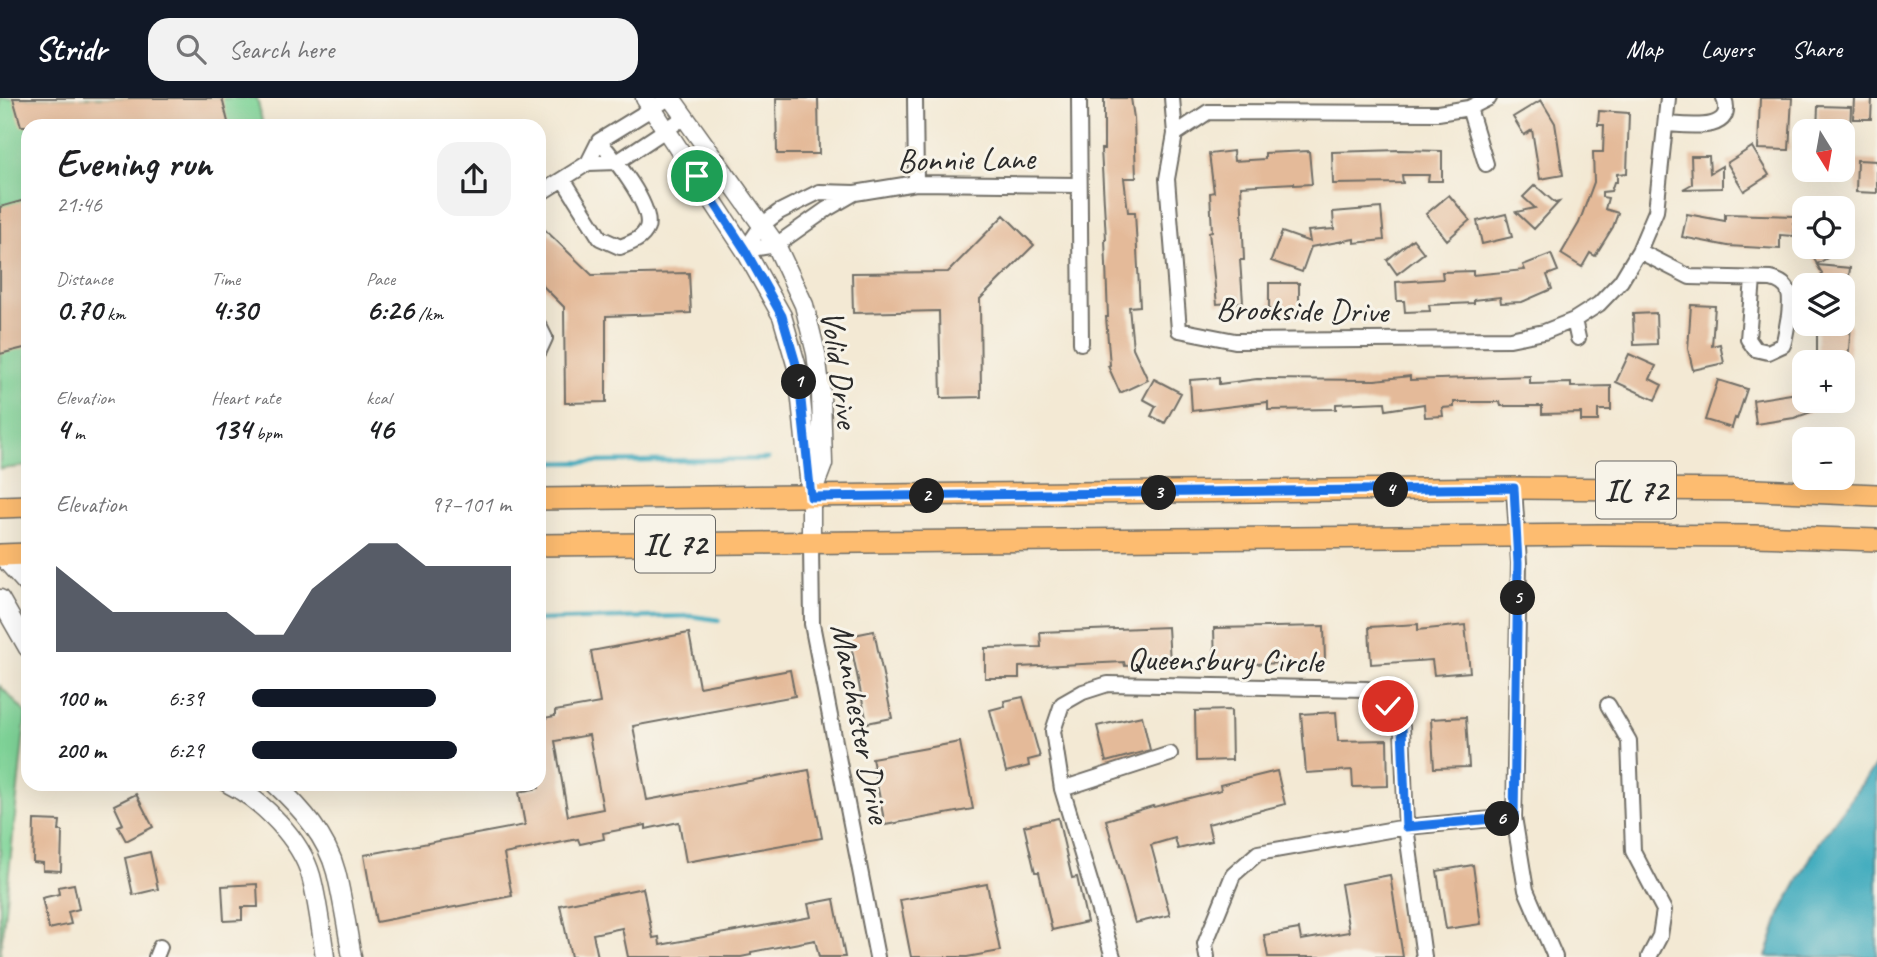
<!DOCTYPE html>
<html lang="en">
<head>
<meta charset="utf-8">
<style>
  :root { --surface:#fff; --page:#f2f2f2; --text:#202124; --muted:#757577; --accent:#111827 }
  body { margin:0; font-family:Caveat,sans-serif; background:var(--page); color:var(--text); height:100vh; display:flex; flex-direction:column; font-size:26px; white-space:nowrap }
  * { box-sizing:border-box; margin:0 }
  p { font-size:23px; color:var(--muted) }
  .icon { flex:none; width:38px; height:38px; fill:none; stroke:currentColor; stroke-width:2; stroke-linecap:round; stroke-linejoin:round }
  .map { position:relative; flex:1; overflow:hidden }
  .panel { position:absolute; left:21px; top:21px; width:525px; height:672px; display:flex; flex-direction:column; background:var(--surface); border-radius:21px; box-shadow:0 7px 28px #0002 }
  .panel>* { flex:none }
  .needle { width:46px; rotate:169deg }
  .fabs { position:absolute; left:1792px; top:21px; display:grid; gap:14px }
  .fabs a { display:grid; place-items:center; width:63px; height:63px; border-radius:14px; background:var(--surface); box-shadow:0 7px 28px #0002; font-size:35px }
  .pin { position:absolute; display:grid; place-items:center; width:60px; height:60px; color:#fff; margin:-30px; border:4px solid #fff; border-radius:50%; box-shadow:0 2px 7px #0007 }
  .km { position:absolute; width:35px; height:35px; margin:-18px; border-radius:50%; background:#222; color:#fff; font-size:19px; line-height:35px; text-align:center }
  .round { display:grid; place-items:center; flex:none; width:74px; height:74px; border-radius:21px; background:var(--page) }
  .headline { display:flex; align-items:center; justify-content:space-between; height:119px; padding:0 35px }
  h1 { font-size:38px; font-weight:700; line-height:52px }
  .figures { display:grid; grid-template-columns:repeat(3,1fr); gap:10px; height:119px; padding:7px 35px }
  .figures div { display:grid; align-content:center }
  .figures b { font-size:30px; font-weight:700 }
  .figures small { font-size:19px; font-weight:400 }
  .figures p { font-size:19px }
  .chart { height:196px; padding:14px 35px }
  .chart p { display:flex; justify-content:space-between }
  .chart svg { width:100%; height:126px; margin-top:7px; fill:var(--accent); opacity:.7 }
  ul { padding:0 35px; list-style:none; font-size:23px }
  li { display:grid; grid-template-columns:112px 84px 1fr; align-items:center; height:52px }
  li i { height:18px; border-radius:9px; background:var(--accent) }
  header { display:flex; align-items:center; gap:42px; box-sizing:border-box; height:98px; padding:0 35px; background:var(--accent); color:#fff }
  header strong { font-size:33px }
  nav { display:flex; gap:38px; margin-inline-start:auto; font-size:24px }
  .search { width:490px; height:63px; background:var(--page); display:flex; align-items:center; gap:18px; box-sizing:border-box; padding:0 24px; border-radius:21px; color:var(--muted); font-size:26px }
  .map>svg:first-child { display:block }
  .green { fill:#7fd498; stroke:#558062; stroke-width:2 }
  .water { fill:#3eaabd; stroke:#346a74; stroke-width:2 }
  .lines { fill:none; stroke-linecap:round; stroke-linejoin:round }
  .stream { stroke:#3eaabd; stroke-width:4.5 }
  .building { fill:#e4ba99; fill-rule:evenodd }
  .minor-casing { stroke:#716e66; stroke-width:18 }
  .tertiary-casing { stroke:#716e66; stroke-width:21 }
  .primary-casing { stroke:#716e66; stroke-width:24 }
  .minor { stroke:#fff; stroke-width:14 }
  .tertiary { stroke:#fff; stroke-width:18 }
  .primary { stroke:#fdbc70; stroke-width:21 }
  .route-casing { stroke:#fff; stroke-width:14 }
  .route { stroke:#1a73e8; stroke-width:9 }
  .labels { text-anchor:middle; stroke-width:6; stroke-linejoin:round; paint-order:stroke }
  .shield { fill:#f7f3e8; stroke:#686764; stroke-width:2 }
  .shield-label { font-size:32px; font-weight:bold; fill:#2b2b2b }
  .street-label { font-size:33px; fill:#2b2b2b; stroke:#f7f3e8 }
</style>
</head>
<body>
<header>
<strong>Stridr</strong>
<div class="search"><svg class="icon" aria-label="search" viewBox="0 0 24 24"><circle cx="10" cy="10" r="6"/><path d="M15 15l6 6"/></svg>Search here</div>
<nav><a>Map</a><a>Layers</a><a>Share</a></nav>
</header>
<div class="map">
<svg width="1877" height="859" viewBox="0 0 1877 859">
  <rect width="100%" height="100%" fill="#f7f3e8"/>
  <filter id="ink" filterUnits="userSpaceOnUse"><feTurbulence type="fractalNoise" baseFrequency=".0143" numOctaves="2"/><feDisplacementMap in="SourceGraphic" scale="14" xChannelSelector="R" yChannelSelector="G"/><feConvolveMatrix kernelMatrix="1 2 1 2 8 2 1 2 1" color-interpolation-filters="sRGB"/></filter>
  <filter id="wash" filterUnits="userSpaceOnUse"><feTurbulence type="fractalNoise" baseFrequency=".00686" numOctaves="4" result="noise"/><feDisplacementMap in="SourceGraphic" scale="28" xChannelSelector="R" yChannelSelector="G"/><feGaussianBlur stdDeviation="1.57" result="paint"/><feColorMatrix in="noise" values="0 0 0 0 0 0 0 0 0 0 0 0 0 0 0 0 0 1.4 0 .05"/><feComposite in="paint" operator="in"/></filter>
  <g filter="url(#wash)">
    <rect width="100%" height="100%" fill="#f3e9d4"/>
    <path class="green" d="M0 0H257L263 28H28V368L0 371Z
      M0 588 26 615 0 859Z"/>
    <path class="water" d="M1877 665V859H1766L1781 814 1819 744Z"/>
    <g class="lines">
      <path class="stream" d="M539 365 768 361
        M539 522 691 518 719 522"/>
    </g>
    <g id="blocks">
      <path class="building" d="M13 0H222L229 28H21Z
        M776 0H818L819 56H777Z
        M1104 0H1131L1134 20 1136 80H1124L1128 114H1135L1140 208 1129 209 1133 250 1148 282 1120 295 1108 268 1110 267 1106 219H1108L1105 141H1106L1101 51H1104Z
        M1760 0H1792L1789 52 1758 51Z
        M1854 0H1872L1871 21H1853Z
        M1541 2 1555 25 1563 77 1540 81 1532 32 1524 37 1513 19Z
        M1818 8 1851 9 1850 33H1817Z
        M1599 13 1629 15 1627 75 1617 76V84H1614L1611 93 1602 94V99L1608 100 1605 111 1618 115 1613 129 1595 158 1590 155 1582 169 1561 156 1579 125 1594 84 1593 54H1603L1604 27H1598Z
        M1752 49 1769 77 1744 93 1727 65Z
        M1400 52 1442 53V83H1428L1429 77H1402L1403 85 1333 86 1332 54Z
        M1233 53 1234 63 1265 61V55L1309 53 1312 86 1294 87V85L1241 88 1244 162H1240L1243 204 1217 206 1209 134 1212 133 1210 95 1214 94 1209 56Z
        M1691 58H1709L1710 75 1722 68V90L1683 91 1692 86Z
        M1857 62 1877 63V95L1856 94Z
        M1535 87 1555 105 1559 104 1534 131 1516 114 1535 110 1523 99Z
        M1449 97 1470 122 1447 142 1426 116Z
        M28 101V249L0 256V109Z
        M1381 110 1384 142 1354 145V141L1311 149 1302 174 1271 163 1282 134 1310 144 1308 133 1334 131 1333 114Z
        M1506 116 1512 139 1482 146 1477 123Z
        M1687 116 1725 123V116L1794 118V138L1780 137V151L1728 148 1682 139Z
        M1004 117 1034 147 980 201 981 299 941 300 939 213 853 215 852 175 948 174Z
        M539 126 592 177 689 175 691 215 606 218V304L565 305 564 209 539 184Z
        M1413 141 1424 155 1397 176 1387 162Z
        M1807 149H1846L1817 166Z
        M1551 156 1558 173 1547 177 1552 191 1522 204 1501 205 1500 199 1474 202V205L1429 207 1430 213 1405 214 1404 203H1397L1396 184 1443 181 1442 174 1473 173V177L1525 172 1523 167Z
        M1817 167 1850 170 1848 187H1820L1822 175Z
        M1269 185H1299V215H1269Z
        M1691 207 1715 208 1712 248 1720 246 1724 265 1693 272 1688 251Z
        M1656 215 1657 246 1634 247 1633 216Z
        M1817 226H1851L1848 264H1817Z
        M1629 256 1656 268 1650 281 1662 287 1655 302 1616 284Z
        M1410 278V282L1530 278V286L1571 285V289L1611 288V312H1598V323H1581V315L1542 316V308H1501L1500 304H1454V309L1442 310 1443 318 1425 319 1424 306 1386 312 1385 304 1336 306V311L1268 312V304L1192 313 1190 282 1219 280V286L1257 281 1375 282Z
        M1154 281 1181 295 1165 325 1151 318 1156 308 1143 301Z
        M1718 282 1747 291 1737 321 1735 320 1732 330 1705 322Z
        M1804 294V303H1837V305L1794 320 1756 326 1753 302Z
        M1418 526V532L1465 527 1470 574 1434 577 1432 562 1371 566 1369 529Z
        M1324 528 1325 564 1215 567 1214 530Z
        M1168 529 1170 565 1125 568 1124 564 1019 569V580H985V550L1041 549 1040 534Z
        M874 533 892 620 867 625 849 538Z
        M689 535 699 589 790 572 795 598 633 628 647 702 809 672 822 740 686 764 679 724 646 731V727L603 735 604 741 580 746 578 741 504 756 512 798 376 824 364 757 525 727 519 694 539 690V621L555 618V613L600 605 591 553ZM589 637 603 711 568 718 555 643Z
        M1023 599 1040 659 1028 662 1029 668 1006 674 990 612 1005 608 1004 603Z
        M1231 612 1232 662 1196 663 1195 613Z
        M1336 614 1338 643 1387 642 1388 688 1353 689 1352 672 1306 675 1301 616Z
        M1142 618 1150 652 1106 664 1097 628Z
        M1466 619 1469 669 1434 670 1431 621Z
        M960 644 973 711 885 727 872 660Z
        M1277 673 1285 706 1208 726 1212 743 1178 751 1175 740 1151 747 1170 817 1135 825 1106 722 1153 708 1154 709 1221 692 1220 687Z
        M136 696 153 729 126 743 118 728 123 726 114 707Z
        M1058 720 1072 780 1077 779 1087 824 1052 832 1039 774H1035L1024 728Z
        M34 722 60 723 59 733H62L61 773 43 772V765L33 764Z
        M150 754 158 791 133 797 125 760Z
        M1473 767 1481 826 1446 831 1437 773Z
        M1390 777 1403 859H1268L1264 837 1299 831 1301 842 1349 834 1341 786Z
        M74 786 79 811 68 814 71 826 49 831 42 800 59 796 58 789Z
        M257 786 258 809H242V822L224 823 222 788Z
        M987 786 1000 853 967 859H911L900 802Z
        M643 790 653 840 659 839 660 847 811 819 808 806 834 801 845 859H819L815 842 751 854V857L741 859H628L622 830 593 836 598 859H571L560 807Z"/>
    </g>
  </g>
  <g filter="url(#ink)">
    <use href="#blocks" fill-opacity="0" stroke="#716e66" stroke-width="2"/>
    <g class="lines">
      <defs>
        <path id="minor" d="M915 0 916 85
          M1079 0 1081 245
          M1172 0 1175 36
          M1469 10 1486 66
          M1208 14 1175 36 1167 81 1179 232 1235 243 1510 241 1544 234 1574 222 1578 240
          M1208 14 1438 15 1469 10 1489 0
          M1666 26C1685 27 1737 36 1724 0
          M588 65 617 64 685 19
          M563 81 600 140 620 149C630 145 642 142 647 130 654 109 613 59 599 43
          M539 96 588 65 599 43 669 0
          M745 152 762 127 779 114 819 94 855 95 916 85 1079 87
          M745 152 776 147 827 111 853 96
          M1639 153 1690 179 1771 181C1792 186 1791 199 1789 217 1787 227 1786 237 1783 247L1768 254 1755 251 1748 241 1753 181
          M1574 222 1599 206 1621 183 1639 153 1656 113 1668 0
          M539 228 545 240 539 253
          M1514 390 1519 465 1514 719 1526 792 1555 859
          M811 446 812 526 877 859
          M1608 607 1629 643 1633 753 1664 812 1660 838 1649 859
          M1062 691 1170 656
          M156 859 160 849
          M1113 859 1062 691 1053 633 1062 606 1083 594 1108 586 1367 591 1388 608 1402 629 1406 729 1424 859
          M1207 859 1205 846 1233 777 1258 755 1406 729 1514 719"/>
        <path id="tertiary" d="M645 0 745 152 782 218 798 273 811 399V446
          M671 0 776 147 804 207 816 255 821 296 823 366 812 395
          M1 457 28 487
          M0 501 28 550
          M229 686C262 702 301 742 311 778 318 804 321 832 325 859
          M275 686C301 710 327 739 336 774 343 802 347 831 352 859"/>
        <path id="primary" d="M539 401 1514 390 1757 392 1877 397
          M0 409 28 408
          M539 447 1601 437 1755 438 1877 442
          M0 457 28 456"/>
      </defs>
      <use href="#minor" class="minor-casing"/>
      <use href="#tertiary" class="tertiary-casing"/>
      <use href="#primary" class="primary-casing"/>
      <use href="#minor" class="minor"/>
      <use href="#tertiary" class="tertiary"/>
      <use href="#primary" class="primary"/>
    </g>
  </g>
  <g class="lines" filter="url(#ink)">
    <defs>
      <path id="route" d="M697 78 745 152 782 218 798 273 811 399 1514 390 1518 465 1514 719 1406 729 1402 629 1388 608"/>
    </defs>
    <use href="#route" class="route-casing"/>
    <use href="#route" class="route"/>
  </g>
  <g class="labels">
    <g class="shield">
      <rect x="1596" y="363.5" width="80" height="57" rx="5"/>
      <rect x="635" y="417.5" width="80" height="57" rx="5"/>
    </g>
    <g class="shield-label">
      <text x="1636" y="403">IL 72</text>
      <text x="675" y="457">IL 72</text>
    </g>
    <g class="street-label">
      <text transform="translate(966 60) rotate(-1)" y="12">Bonnie Lane</text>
      <text transform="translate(1302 211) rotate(1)" y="12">Brookside Drive</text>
      <text transform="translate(841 271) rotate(82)" y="12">Volid Drive</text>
      <text transform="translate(1225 561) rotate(1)" y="12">Queensbury Circle</text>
      <text transform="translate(862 625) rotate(79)" y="12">Manchester Drive</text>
    </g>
  </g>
</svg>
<div class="fabs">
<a><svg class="needle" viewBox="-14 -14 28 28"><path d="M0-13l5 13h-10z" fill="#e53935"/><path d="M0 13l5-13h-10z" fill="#757577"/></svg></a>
<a><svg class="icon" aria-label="locate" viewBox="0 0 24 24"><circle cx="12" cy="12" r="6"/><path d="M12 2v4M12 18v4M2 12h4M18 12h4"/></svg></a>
<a><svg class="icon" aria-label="layers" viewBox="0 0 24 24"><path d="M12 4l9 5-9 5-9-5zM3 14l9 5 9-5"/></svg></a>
<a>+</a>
<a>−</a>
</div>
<div class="pin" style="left:697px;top:78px;background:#1e9e55"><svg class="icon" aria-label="arrive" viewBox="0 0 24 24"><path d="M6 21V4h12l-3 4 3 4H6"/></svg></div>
<div class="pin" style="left:1388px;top:608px;background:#d93025"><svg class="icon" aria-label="check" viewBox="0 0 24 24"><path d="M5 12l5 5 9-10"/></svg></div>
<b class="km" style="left:799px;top:284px">1</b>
<b class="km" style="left:927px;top:398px">2</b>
<b class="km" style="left:1159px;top:395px">3</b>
<b class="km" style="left:1391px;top:392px">4</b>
<b class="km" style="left:1518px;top:500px">5</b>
<b class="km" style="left:1502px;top:721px">6</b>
<section class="panel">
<div class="headline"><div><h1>Evening run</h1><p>21:46</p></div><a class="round"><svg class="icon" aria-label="share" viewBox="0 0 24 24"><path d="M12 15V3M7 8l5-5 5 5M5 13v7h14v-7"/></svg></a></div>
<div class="figures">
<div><p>Distance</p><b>0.70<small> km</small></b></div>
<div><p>Time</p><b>4:30</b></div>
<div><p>Pace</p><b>6:26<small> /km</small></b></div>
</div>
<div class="figures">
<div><p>Elevation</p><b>4<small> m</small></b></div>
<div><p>Heart rate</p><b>134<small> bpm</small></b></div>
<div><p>kcal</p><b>46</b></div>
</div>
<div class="chart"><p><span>Elevation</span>97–101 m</p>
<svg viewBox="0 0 160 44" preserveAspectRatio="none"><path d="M0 44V14L10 22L20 30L30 30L40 30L50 30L60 30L70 38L80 38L90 22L100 14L110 6L120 6L130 14L140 14L150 14L160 14V44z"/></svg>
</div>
<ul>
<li><b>100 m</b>6:39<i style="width:71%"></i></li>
<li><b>200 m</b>6:29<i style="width:79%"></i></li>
</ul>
</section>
</div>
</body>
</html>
